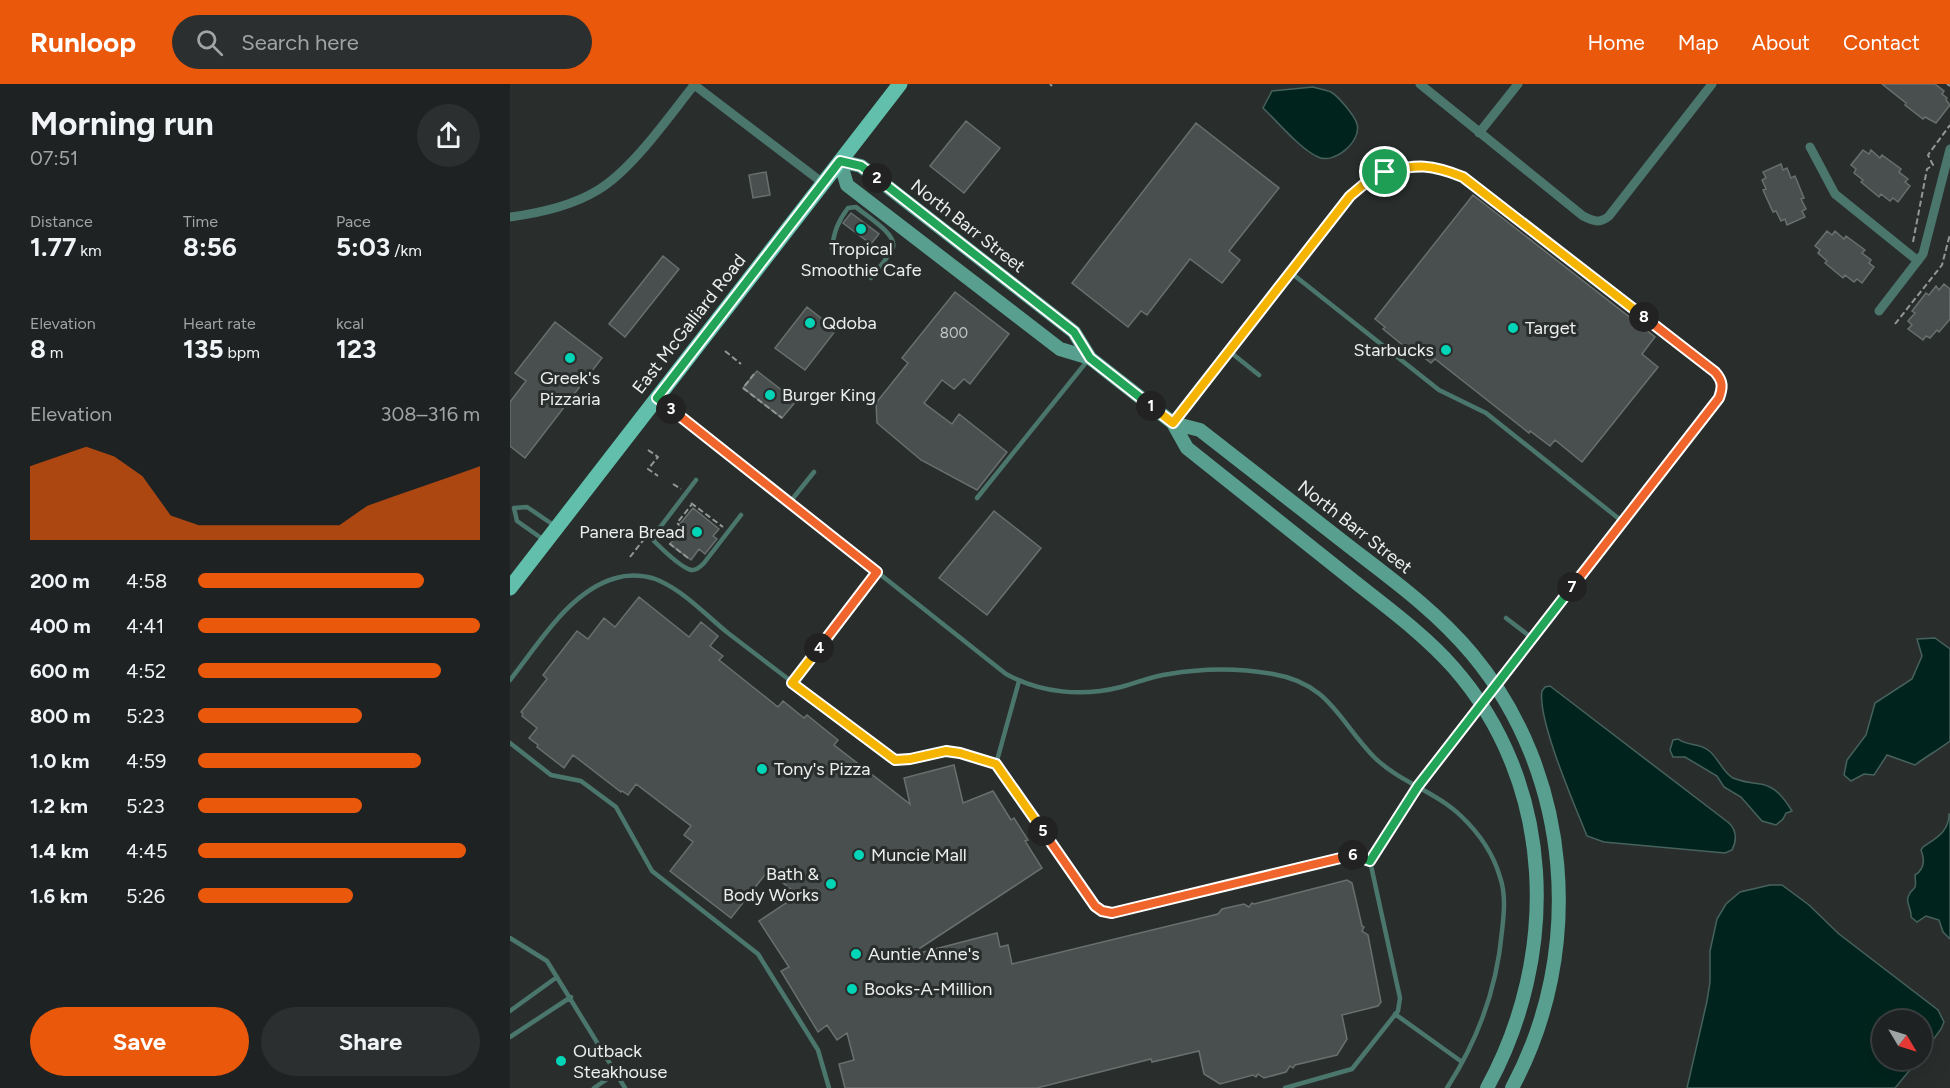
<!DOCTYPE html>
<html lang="en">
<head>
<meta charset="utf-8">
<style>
  :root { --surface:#1f2222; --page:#2c2f2f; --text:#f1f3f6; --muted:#a1a4a5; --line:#3c3f40; --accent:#ea580c }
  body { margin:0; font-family:Figtree,sans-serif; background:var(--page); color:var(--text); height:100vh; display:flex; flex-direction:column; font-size:22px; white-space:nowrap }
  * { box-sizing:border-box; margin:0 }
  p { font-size:20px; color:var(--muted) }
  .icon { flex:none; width:33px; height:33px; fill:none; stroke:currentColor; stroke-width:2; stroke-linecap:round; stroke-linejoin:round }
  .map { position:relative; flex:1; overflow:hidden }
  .sheet { display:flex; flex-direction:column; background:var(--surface); width:510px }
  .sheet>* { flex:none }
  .needle { width:39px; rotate:128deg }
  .tools { position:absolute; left:1362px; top:926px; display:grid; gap:12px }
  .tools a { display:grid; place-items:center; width:60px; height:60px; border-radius:50%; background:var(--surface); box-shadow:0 6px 24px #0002,0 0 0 2px var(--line); font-size:30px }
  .pin { position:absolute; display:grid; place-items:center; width:51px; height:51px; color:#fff; margin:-26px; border:3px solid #fff; border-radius:50%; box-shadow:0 2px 6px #0007 }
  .km { position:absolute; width:30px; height:30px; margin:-15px; border-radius:50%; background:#222; color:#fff; font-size:16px; line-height:30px; text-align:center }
  .round { display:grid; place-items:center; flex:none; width:63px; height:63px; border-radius:32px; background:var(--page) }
  .head { display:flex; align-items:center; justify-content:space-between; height:102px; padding:0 30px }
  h1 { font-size:33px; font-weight:700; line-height:45px }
  .stats { display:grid; grid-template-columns:repeat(3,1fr); gap:9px; height:102px; padding:6px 30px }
  .stats div { display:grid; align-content:center }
  .stats b { font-size:26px; font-weight:700 }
  .stats small { font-size:16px; font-weight:400 }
  .stats p { font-size:16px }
  .chart { height:168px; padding:12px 30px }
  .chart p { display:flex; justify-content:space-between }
  .chart svg { width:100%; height:108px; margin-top:6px; fill:var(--accent); opacity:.7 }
  .primary-button { display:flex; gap:12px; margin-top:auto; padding:12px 30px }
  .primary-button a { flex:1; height:69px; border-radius:36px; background:var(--accent); color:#fff; font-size:24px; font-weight:700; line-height:69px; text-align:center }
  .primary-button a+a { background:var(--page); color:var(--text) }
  ul { padding:0 30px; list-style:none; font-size:20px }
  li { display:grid; grid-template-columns:96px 72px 1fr; align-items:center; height:45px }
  li i { height:15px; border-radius:8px; background:var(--accent) }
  header { display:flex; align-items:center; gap:36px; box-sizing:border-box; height:84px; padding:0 30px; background:var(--accent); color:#fff }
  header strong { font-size:28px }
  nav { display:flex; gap:33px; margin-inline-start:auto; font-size:21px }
  .search { width:420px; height:54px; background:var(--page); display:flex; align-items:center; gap:15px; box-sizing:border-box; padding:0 21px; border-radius:33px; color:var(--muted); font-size:22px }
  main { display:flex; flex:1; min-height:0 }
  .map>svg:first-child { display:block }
  .water { fill:#00241d; stroke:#47615c; stroke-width:1.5 }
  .building { fill:#494f4e; stroke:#686f6d; stroke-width:1.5 }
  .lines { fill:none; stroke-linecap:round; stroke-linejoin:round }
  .path { stroke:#939796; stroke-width:2; stroke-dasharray:6 3; stroke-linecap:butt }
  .lane { stroke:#4b766c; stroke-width:4.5 }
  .street { stroke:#4b766c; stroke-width:9 }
  .secondary { stroke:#589f8f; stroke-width:14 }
  .primary { stroke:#61bfab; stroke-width:15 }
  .split-1-casing { stroke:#fff; stroke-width:12 }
  .split-2-casing { stroke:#fff; stroke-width:12 }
  .split-3-casing { stroke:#fff; stroke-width:12 }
  .split-4-casing { stroke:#fff; stroke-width:12 }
  .split-5-casing { stroke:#fff; stroke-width:12 }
  .split-6-casing { stroke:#fff; stroke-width:12 }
  .split-7-casing { stroke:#fff; stroke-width:12 }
  .split-8-casing { stroke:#fff; stroke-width:12 }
  .split-9-casing { stroke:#fff; stroke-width:12 }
  .split-1 { stroke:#f5b400; stroke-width:8 }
  .split-2 { stroke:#22a559; stroke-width:8 }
  .split-3 { stroke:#22a559; stroke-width:8 }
  .split-4 { stroke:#f0652b; stroke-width:8 }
  .split-5 { stroke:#f5b400; stroke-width:8 }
  .split-6 { stroke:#f0652b; stroke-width:8 }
  .split-7 { stroke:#22a559; stroke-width:8 }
  .split-8 { stroke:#f0652b; stroke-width:8 }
  .split-9 { stroke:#f5b400; stroke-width:8 }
  .poi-dot { fill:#00d5b7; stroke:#292e2d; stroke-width:2 }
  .labels { text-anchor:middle; stroke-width:6; stroke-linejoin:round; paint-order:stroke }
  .number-label { font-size:15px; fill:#c3c7c6 }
  .street-label { font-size:18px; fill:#ecefee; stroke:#292e2d }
  .poi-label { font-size:18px; fill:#ecefee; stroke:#292e2d; text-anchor:start }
</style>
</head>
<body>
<header>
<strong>Runloop</strong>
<div class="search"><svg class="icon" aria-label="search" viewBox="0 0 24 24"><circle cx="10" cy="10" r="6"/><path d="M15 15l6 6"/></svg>Search here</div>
<nav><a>Home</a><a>Map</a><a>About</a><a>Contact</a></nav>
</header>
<main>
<section class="sheet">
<div class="head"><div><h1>Morning run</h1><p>07:51</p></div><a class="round"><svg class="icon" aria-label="share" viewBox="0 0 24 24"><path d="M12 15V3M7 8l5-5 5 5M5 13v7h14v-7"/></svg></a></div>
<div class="stats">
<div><p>Distance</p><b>1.77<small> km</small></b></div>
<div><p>Time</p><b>8:56</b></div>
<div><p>Pace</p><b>5:03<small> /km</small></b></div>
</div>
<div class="stats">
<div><p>Elevation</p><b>8<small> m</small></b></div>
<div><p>Heart rate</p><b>135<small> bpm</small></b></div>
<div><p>kcal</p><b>123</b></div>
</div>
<div class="chart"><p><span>Elevation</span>308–316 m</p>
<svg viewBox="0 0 160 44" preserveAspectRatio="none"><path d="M0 44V14L10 10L20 6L30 10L40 18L50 34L60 38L70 38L80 38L90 38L100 38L110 38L120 30L130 26L140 22L150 18L160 14V44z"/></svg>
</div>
<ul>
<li><b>200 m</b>4:58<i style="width:80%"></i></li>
<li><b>400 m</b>4:41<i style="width:100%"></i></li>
<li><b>600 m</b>4:52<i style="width:86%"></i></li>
<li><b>800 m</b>5:23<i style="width:58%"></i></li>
<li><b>1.0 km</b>4:59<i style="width:79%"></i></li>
<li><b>1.2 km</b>5:23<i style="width:58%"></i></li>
<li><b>1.4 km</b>4:45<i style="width:95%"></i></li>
<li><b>1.6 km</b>5:26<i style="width:55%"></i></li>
</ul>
<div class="primary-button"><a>Save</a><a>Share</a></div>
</section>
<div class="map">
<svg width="1440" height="1004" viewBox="0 0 1440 1004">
  <rect width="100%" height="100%" fill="#292e2d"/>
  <path class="water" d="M803 3C809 5 816 6 821 8 828 12 845 32 847 40 852 57 824 81 808 73 791 66 767 37 753 24L762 7Z
    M1425 554 1440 565V657C1428 666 1417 672 1405 681L1377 671 1364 691 1354 690 1341 697 1334 691 1337 676 1356 651 1365 619 1402 595 1412 572 1407 555Z
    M1040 602 1219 739C1227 747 1227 756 1222 766L1215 769 1094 758 1077 752C1065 722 1027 635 1032 607L1035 603Z
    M1168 655C1177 662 1189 659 1198 666 1209 674 1212 688 1223 694 1232 698 1242 699 1251 700 1266 703 1274 714 1282 727L1276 729 1273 735 1266 741 1252 737 1231 713 1214 703 1207 692 1175 673H1163L1160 666 1163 656Z
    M1439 730H1440V855L1433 848 1429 836 1416 832 1407 838 1401 833C1402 826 1396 820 1398 813 1403 800 1407 811 1405 791 1415 785 1415 776 1411 766L1413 763C1426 754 1439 748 1439 730Z
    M1260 801H1272L1299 821 1329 850 1428 926 1434 938 1431 945 1412 971V936H1372V975H1409L1385 1004H1177L1197 917 1200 898V867L1207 835 1216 820 1230 808Z"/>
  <path class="building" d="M1372 0H1425L1434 7 1432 10 1437 14 1436 16 1440 21 1426 39 1415 33 1413 35 1395 21 1396 19Z
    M456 37 490 64 454 109 420 82Z
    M686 39 769 104 719 167 730 176 712 199 680 175 637 231 631 227 618 243 562 199Z
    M1353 66 1359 70 1361 66 1370 74 1372 71 1391 85 1389 88 1398 95 1395 98 1400 102 1388 118 1383 114 1380 117 1371 110 1369 113 1351 98 1353 96 1344 89 1346 85 1341 81Z
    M1271 80 1273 86 1277 84 1281 94 1285 92 1294 114 1291 115 1296 125 1292 127 1295 133 1277 141 1275 135 1271 137 1266 127 1263 128 1253 106 1256 105 1252 96 1256 94 1253 88Z
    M256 88 260 111 243 114 239 91Z
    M963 111 1145 253 1132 270 1148 283 1072 378 1045 356 1040 362 1020 347 1019 349 925 275 921 279 903 265 901 268 873 245 875 243 865 235Z
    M341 129 369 150 361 160 333 139Z
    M1317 147 1322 151 1325 147 1334 155 1336 152 1355 166 1352 169 1361 176 1359 179 1364 183 1352 199 1347 195 1344 198 1335 191 1333 194 1315 179 1317 177 1308 169 1310 166 1305 162Z
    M153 172 169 185 115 253 99 240Z
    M1434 200 1440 205V235L1429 248 1427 246 1420 254 1416 252 1413 256 1398 245 1402 241 1398 237 1405 229 1402 227 1416 209 1419 211 1426 202 1429 206Z
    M445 208 499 250 460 300 454 295 444 305 432 296 414 319 442 340 449 330 497 368 467 406 411 376 367 339 366 319 398 279 392 274Z
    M297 223 326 246 295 286 265 264Z
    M45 238 92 274 15 374 0 362V318L16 297 5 289Z
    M247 287 286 317 272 334 233 304Z
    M183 424 209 445 203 452 207 455 195 470 189 465 181 476 160 460 173 444 169 441Z
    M484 427 531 464 477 531 429 494Z
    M129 513 179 553 191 538 208 552 200 562 213 572 209 576 268 623 273 617 294 634 297 631 328 656 324 661 400 720 394 694 444 681 453 719 483 707 501 736 504 734 518 756 515 757 532 784 398 872 487 849 490 863 498 861 502 880 708 830 712 825 734 820 739 823 742 819 744 820 837 796 842 799 852 842 854 843 852 847 858 851 871 918 868 922 832 931 837 955 827 971 785 981 783 984 780 982 776 988 754 994 748 990 746 993 743 991 710 1000 694 990 689 967 642 978 641 975 527 1004H335L329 980 344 976 337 949 327 956 317 941 308 948 271 887 279 883 249 837 288 811 258 787 221 834 160 787 183 758 174 751 181 742 126 700 118 711 112 707 111 708 63 671 54 684 27 663 28 661 19 654 27 644 12 632 13 630 11 628 37 595 33 591 67 547 78 555 94 534 105 543Z"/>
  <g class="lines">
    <path class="path" d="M540 0 542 2
      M1437 0 1440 2
      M1403 158 1417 85 1423 81 1418 71 1440 41
      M1385 240 1432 181 1440 150
      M215 267 231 280
      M244 290 233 304 272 334
      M138 366 148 373 138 385 148 392
      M163 400 171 405
      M181 419 213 443
      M120 473 135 454
      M178 474 160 460 173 444 167 439 182 420"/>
    <path class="lane" d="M322 164C324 148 328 137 338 124L346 123C355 131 387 150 383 163 379 174 367 185 361 194
      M780 188 929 306 976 329 1113 438
      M719 267 749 291
      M150 316 496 590C531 609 572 613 611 603 627 599 642 592 659 590 693 584 729 584 763 590 821 600 829 638 865 674 890 698 926 708 951 732 969 749 983 769 990 793 996 810 994 830 992 847 987 904 968 956 937 1004
      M663 338 840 112C846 107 852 101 858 97 890 73 933 80 964 100L1205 288 1213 300 1209 314 908 701 860 777 890 914 888 927 842 985 775 1004
      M186 396 145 450 144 457C152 465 170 483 181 486 187 487 191 482 194 479L231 431
      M467 414 578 276
      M280 418 304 388
      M34 456 7 437 4 424 17 423 45 442
      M996 534 1022 554
      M0 596C29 560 59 507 106 494 119 490 138 491 150 497 176 509 197 532 218 549 274 592 329 634 385 676L400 675 436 667 450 669 486 680 585 822 592 827 611 828 806 781 839 771H845L860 777
      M282 599 367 488
      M0 659 41 691 71 697 106 723 142 787 248 870 308 966 319 1004
      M486 680 509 597
      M0 854 37 877 115 1004
      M0 927 47 893
      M885 930 952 978
      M0 953 61 913
      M84 1004 106 989"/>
    <path class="street" d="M183 0 313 99
      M910 0 1073 132C1083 137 1090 140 1099 132L1202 0
      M969 49 1008 0
      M1300 63 1325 110 1408 177
      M0 133C30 129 62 122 88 106 123 85 159 32 185 0
      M1369 227 1413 170 1440 65"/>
    <path class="secondary" d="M330 77 351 82 564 248 580 274 663 339 677 364C731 407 786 451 840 494 875 522 914 550 943 583 1046 700 1050 871 977 1004
      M330 77 337 101 550 265 580 274
      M663 339 690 346C740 385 790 424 840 463 883 496 927 528 962 570 1062 690 1076 867 1002 1004"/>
    <path class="primary" d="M0 504 390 0"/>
  </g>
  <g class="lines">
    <defs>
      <path id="split-1" d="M641 322 663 339 840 112 859 96 875 88"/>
      <path id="split-2" d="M367 94 564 248 580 274 641 322"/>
      <path id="split-3" d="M161 325 147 314 330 77 351 82 367 94"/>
      <path id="split-4" d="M161 325 367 488 309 564"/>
      <path id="split-5" d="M309 564 282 599 385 676 400 675 436 667 450 669 486 680 533 747"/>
      <path id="split-6" d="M533 747 585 822 592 827 602 829 843 771"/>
      <path id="split-7" d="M843 771 860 777 908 702 1062 503"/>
      <path id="split-8" d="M1062 503 1209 314C1213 303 1213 297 1205 288L1134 233"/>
      <path id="split-9" d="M875 88C908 80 921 80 953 93L1134 233"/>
    </defs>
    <use href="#split-1" class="split-1-casing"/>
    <use href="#split-2" class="split-2-casing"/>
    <use href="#split-3" class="split-3-casing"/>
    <use href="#split-4" class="split-4-casing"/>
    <use href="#split-5" class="split-5-casing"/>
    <use href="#split-6" class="split-6-casing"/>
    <use href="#split-7" class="split-7-casing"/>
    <use href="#split-8" class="split-8-casing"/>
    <use href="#split-9" class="split-9-casing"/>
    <use href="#split-1" class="split-1"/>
    <use href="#split-2" class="split-2"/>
    <use href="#split-3" class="split-3"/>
    <use href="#split-4" class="split-4"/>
    <use href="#split-5" class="split-5"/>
    <use href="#split-6" class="split-6"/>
    <use href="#split-7" class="split-7"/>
    <use href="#split-8" class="split-8"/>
    <use href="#split-9" class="split-9"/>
  </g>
  <g class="poi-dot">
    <circle cx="351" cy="145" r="6"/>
    <circle cx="300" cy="239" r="6"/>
    <circle cx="1003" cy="244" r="6"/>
    <circle cx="936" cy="266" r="6"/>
    <circle cx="60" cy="274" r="6"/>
    <circle cx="260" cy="311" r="6"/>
    <circle cx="187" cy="448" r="6"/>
    <circle cx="252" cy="685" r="6"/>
    <circle cx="349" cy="771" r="6"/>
    <circle cx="321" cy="800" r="6"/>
    <circle cx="346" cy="870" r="6"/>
    <circle cx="342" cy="905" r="6"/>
    <circle cx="51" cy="977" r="6"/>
  </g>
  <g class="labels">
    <g class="number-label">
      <text x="444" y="254">800</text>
    </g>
    <g class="street-label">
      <text transform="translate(458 142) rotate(38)" y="6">North Barr Street</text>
      <text transform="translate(179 240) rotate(-52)" y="6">East McGalliard Road</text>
      <text transform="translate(845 443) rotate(38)" y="6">North Barr Street</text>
    </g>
    <g class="poi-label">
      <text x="351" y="171" text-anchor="middle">Tropical<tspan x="351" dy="21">Smoothie Cafe</tspan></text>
      <text x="312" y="245">Qdoba</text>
      <text x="1015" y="250">Target</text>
      <text x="924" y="272" text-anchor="end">Starbucks</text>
      <text x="60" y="300" text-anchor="middle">Greek's<tspan x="60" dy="21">Pizzaria</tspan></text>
      <text x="272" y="317">Burger King</text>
      <text x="175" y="454" text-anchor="end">Panera Bread</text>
      <text x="264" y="691">Tony's Pizza</text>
      <text x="361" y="777">Muncie Mall</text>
      <text x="309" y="796" text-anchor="end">Bath &amp;<tspan x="309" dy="21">Body Works</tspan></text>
      <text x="358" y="876">Auntie Anne's</text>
      <text x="354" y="911">Books-A-Million</text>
      <text x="63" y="973">Outback<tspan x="63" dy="21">Steakhouse</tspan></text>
    </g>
  </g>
</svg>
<div class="tools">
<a><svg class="needle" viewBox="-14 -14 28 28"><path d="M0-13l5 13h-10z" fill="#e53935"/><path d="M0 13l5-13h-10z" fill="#a1a4a5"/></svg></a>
</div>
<div class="pin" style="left:875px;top:88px;background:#1e9e55"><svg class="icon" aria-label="arrive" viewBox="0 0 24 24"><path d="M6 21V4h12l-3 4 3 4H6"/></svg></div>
<b class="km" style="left:641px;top:322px">1</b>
<b class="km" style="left:367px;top:94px">2</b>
<b class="km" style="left:161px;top:325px">3</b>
<b class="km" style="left:309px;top:564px">4</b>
<b class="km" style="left:533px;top:747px">5</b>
<b class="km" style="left:843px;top:771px">6</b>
<b class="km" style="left:1062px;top:503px">7</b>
<b class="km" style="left:1134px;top:233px">8</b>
</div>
</main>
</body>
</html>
